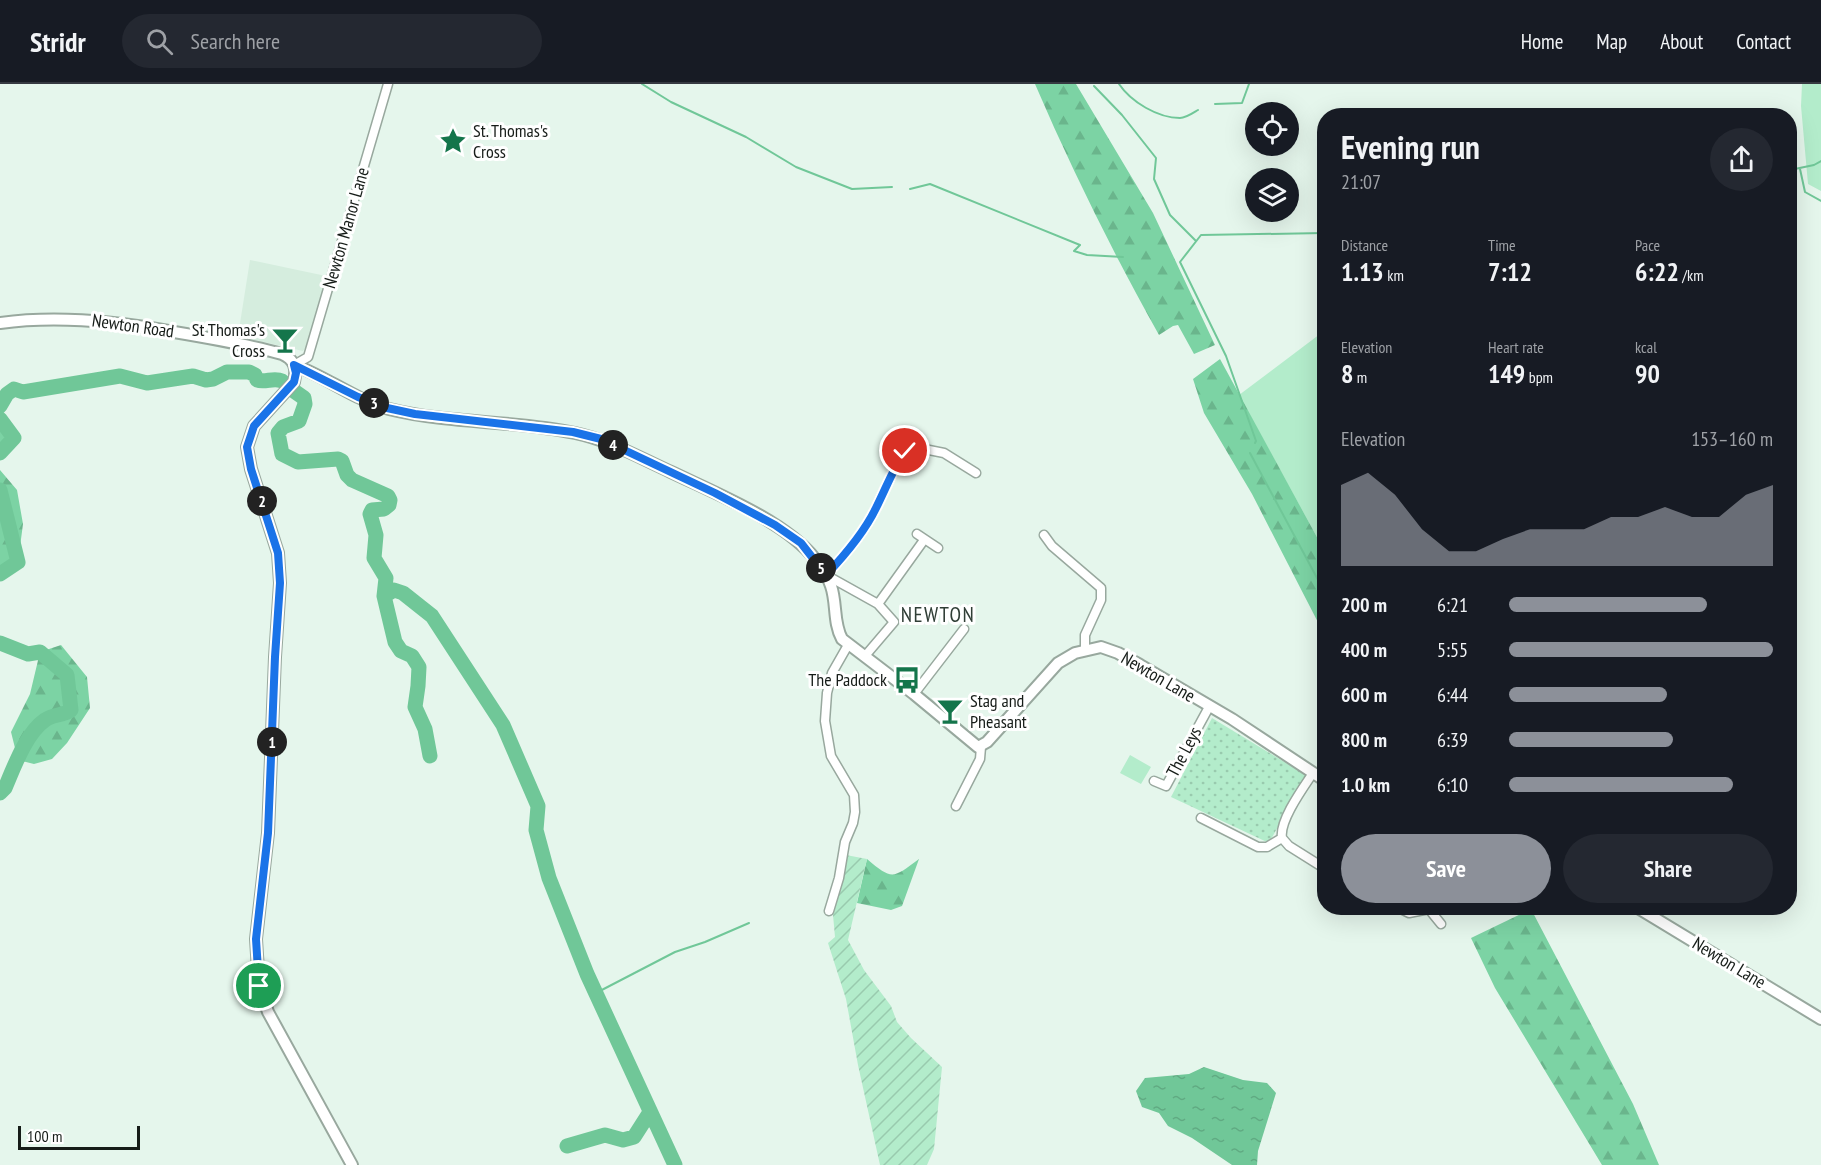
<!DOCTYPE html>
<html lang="en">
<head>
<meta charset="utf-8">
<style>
  :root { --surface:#171b24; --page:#242831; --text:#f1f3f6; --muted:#9ea1a6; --line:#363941; --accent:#8c9099 }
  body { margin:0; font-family:"PT Sans Narrow",sans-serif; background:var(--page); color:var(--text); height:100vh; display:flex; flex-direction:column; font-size:22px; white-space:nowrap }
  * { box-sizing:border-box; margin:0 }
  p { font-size:20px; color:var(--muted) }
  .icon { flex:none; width:33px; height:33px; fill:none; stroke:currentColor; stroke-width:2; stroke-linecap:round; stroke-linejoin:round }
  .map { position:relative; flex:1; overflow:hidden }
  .side { position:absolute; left:1317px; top:24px; width:480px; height:807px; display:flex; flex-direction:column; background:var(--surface); border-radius:24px; box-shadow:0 6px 24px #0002 }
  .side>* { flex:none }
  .tools { position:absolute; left:1245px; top:18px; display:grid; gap:12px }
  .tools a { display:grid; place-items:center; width:54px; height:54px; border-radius:50%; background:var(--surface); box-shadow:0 6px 24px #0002; font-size:30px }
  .scale { position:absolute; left:18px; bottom:15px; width:122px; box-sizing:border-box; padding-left:6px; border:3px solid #161c18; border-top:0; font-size:16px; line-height:21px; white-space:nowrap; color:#161c18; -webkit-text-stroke:4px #fff; paint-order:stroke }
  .pin { position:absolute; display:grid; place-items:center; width:51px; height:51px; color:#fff; margin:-26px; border:3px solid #fff; border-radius:50%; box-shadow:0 2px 6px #0007 }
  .km { position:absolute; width:30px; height:30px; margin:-15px; border-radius:50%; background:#222; color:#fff; font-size:16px; line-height:30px; text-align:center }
  .round { display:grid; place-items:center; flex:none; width:63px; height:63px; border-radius:32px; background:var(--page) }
  .overview { display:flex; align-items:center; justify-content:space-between; height:102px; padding:0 24px }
  h1 { font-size:33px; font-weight:800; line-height:45px }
  .metrics { display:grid; grid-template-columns:repeat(3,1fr); gap:9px; height:102px; padding:6px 24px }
  .metrics div { display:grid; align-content:center }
  .metrics b { font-size:26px; font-weight:800 }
  .metrics small { font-size:16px; font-weight:400 }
  .metrics p { font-size:16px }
  .chart { height:168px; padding:12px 24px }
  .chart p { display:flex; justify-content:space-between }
  .chart svg { width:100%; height:108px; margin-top:6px; fill:var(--accent); opacity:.7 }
  .cta { display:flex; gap:12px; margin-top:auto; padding:12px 24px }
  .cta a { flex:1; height:69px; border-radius:36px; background:var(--accent); color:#fff; font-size:24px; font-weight:800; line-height:69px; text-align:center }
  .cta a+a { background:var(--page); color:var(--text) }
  ul { padding:0 24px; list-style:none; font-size:20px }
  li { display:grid; grid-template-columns:96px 72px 1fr; align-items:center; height:45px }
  li i { height:15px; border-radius:8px; background:var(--accent) }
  header { display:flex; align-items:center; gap:36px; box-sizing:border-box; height:84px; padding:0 30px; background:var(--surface); border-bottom:2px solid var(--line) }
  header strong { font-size:28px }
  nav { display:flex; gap:33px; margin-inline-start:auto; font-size:21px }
  .search { width:420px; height:54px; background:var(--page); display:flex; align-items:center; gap:15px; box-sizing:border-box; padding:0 21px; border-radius:33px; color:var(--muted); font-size:22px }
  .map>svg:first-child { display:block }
  .built { fill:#d5edde }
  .grass { fill:#b3eccb }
  .forest { fill:url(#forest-firs) }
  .park { fill:url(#park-dots) }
  .garden { fill:url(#garden-furrows) }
  .water { fill:url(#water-ripples) }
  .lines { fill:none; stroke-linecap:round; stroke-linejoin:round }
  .stream { stroke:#70c798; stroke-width:2 }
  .river { stroke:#70c798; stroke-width:15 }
  .minor-casing { stroke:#98a89e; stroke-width:11 }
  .tertiary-casing { stroke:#98a89e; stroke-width:14 }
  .minor { stroke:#fff; stroke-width:8 }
  .tertiary { stroke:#fff; stroke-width:10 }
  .route-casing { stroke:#fff; stroke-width:12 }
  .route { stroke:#1a73e8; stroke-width:8 }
  .labels { text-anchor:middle; stroke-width:6; stroke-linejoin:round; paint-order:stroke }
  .poi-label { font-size:18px; fill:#161c18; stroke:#fff; text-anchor:start }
  .street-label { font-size:18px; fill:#161c18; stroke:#fff }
  .quarter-label { font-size:21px; letter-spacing:1.5px; fill:#303e36; stroke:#fff }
</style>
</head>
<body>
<header>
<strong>Stridr</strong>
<div class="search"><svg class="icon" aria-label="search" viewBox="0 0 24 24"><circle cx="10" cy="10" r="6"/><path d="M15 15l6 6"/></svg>Search here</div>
<nav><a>Home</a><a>Map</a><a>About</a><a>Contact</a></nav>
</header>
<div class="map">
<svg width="1821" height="1081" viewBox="0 0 1821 1081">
  <defs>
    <pattern id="forest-firs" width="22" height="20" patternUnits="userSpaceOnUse" patternTransform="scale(1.5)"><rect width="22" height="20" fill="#7cd3a4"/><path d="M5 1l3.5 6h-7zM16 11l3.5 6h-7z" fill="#6ab58c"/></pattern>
    <pattern id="park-dots" width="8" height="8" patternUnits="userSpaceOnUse" patternTransform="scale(1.5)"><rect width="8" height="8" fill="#b3eccb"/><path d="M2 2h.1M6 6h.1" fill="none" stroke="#99caae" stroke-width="1.8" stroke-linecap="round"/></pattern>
    <pattern id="garden-furrows" width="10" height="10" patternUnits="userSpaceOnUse" patternTransform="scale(1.5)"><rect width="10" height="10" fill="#b3eccb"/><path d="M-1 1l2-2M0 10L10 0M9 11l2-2" fill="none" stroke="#99caae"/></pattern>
    <pattern id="water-ripples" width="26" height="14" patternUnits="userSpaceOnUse" patternTransform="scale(1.5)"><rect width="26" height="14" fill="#70c798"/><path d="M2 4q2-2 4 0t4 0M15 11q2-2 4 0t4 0" fill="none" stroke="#60aa82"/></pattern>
  </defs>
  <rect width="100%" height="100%" fill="#e5f6ec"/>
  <path class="built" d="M250 176 326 192 308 261 303 267 238 252Z"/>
  <path class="grass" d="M1802 0H1821V107L1808 100 1801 22Z
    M1324 247V466L1239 311Z
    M1130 671 1151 683 1141 700 1120 689Z"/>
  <path class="forest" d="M1035 0H1076L1153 129 1215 261 1194 270 1178 241 1173 242 1159 251C1113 169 1072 86 1035 0Z
    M1220 275 1324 466V550L1252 410 1204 329 1193 295Z
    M0 335 14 354 0 369Z
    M0 386 17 406 23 440 18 478 2 490H0Z
    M61 561 87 593 90 624 67 659 52 675 34 680 18 676 11 648 30 610 40 568Z
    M867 775C893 797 893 794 919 775L902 822 891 826 857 819Z
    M1531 825 1633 1020 1659 1081H1602L1495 904 1471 854Z"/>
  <path class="park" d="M1212 634 1306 691 1269 759 1171 713Z"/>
  <path class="garden" d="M846 771 867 775 848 856 864 886 891 922 897 938 911 954 942 983 934 1065 927 1081H880L858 981 846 915 828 859 835 853 833 831Z"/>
  <path class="water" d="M1204 983 1243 996 1267 999 1276 1009 1258 1067 1257 1081H1232L1192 1054 1168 1042 1159 1029 1142 1023 1136 1007 1145 994 1189 990Z"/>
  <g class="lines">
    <path class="stream" d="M642 0 671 18 746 53 796 83 852 105 892 103
      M1119 0C1131 18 1158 34 1180 34 1186 34 1193 29 1198 26
      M1094 2 1122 31 1156 74 1154 95 1170 131 1196 157
      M1215 20 1242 19 1249 0
      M1800 85 1805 108 1821 117
      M1790 86 1814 81 1821 77
      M910 105 930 100 1080 161 1074 167 1087 171 1123 173
      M1255 359 1256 357 1226 272 1180 178 1201 151 1324 149
      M1250 369 1324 507
      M596 909 675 868 705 858 749 839"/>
    <path class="river" d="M294 307 304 314 305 320 299 337 283 343 278 349 282 370 298 378 338 375 342 377 347 391 352 396 388 412 390 416 389 421 384 425 372 426 370 430 376 451 374 474 386 494 384 512 394 506 403 509 432 532 503 641 538 722 536 746 549 794 587 890 675 1081
      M0 322 7 310 14 305 23 308 120 292 147 299 193 292 206 296 213 295 227 288H249L255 291 257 296C265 299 274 293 282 297
      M0 335 14 354 0 369
      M0 406 18 478 0 490
      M384 512 395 558 401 567 412 572 419 583 418 602 415 623 425 645 430 672
      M0 559 28 570 40 568 67 591 71 626C63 632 53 630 45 636 26 649 14 683 5 704L0 709
      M567 1062 605 1051 623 1056 634 1053 650 1028"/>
    <defs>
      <path id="minor" d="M294 281 308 273 388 0
        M917 450 938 464
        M1044 451 1052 462 1101 504V516L1085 551V565
        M878 520 924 456
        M865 572 894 538 878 520 826 491C845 471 864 449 876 424 887 401 894 383 909 362L944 369 976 389
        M914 610 964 545
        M1154 697 1166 702 1209 623
        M956 722 980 675 981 663
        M1201 734 1258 763H1267L1282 754
        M1282 754C1279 737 1303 704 1313 689
        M1282 754 1289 762 1324 784
        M1399 824 1409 829 1429 825
        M1428 824 1441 840
        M829 827 839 794 845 758 853 739 855 728 854 711 831 672 825 637 827 609 832 589 848 561"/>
      <path id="tertiary" d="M0 239C58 231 116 237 174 248 210 254 246 260 282 270 295 276 297 284 294 298L254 342 247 363 251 385 278 469 280 499 275 573 268 749 256 855 259 902 268 928 352 1081
        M294 281C327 293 355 316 389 325 450 340 514 336 575 349 609 356 640 374 671 388 715 409 785 437 815 475 821 483 828 492 831 502 837 519 833 539 842 555L914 610 978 663 987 658 1058 579 1075 569 1101 563 1118 569 1140 581 1232 635 1324 696
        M1638 824 1821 935"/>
    </defs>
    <use href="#minor" class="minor-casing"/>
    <use href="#tertiary" class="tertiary-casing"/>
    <use href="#minor" class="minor"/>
    <use href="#tertiary" class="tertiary"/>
  </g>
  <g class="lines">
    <defs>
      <path id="route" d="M259 902 256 855 268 749 275 573 280 499 278 469 251 385 247 363 254 342 294 298 296 289 294 281 358 313 387 324 415 330 573 348 601 355 715 409 775 441 801 459 826 491C845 471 864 449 876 424 886 404 893 385 905 367"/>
    </defs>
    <use href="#route" class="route-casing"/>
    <use href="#route" class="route"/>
  </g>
  <defs>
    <symbol id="sight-bare" viewBox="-9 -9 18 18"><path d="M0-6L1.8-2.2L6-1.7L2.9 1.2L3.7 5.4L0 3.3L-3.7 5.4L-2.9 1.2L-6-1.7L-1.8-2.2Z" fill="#14754b" stroke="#fff" stroke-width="2.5" paint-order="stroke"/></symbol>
    <symbol id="bar-bare" viewBox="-9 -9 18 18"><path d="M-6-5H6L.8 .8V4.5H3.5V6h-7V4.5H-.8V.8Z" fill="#14754b" stroke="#fff" stroke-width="2.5" paint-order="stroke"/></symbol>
    <symbol id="bus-bare" viewBox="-9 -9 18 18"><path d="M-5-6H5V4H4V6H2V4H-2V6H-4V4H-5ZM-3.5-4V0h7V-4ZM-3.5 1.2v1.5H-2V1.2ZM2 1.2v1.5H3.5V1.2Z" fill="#14754b" stroke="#fff" stroke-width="2.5" paint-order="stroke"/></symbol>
  </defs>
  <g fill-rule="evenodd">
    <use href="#sight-bare" x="434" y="38" width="38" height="38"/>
    <use href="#bar-bare" x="266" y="237" width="38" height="38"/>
    <use href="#bus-bare" x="888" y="577" width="38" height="38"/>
    <use href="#bar-bare" x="931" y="608" width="38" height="38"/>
  </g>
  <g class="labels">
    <g class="poi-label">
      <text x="473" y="53">St. Thomas's<tspan x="473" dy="21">Cross</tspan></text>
      <text x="265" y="252" text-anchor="end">St Thomas's<tspan x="265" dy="21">Cross</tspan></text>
      <text x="887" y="602" text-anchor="end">The Paddock</text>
      <text x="970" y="623">Stag and<tspan x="970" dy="21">Pheasant</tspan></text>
    </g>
    <g class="street-label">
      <text transform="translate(346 144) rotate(-74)" y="6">Newton Manor Lane</text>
      <text transform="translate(133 242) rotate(8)" y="6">Newton Road</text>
      <text transform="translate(1158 593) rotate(30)" y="6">Newton Lane</text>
      <text transform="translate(1184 668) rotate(-62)" y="6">The Leys</text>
      <text transform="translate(1729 879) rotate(31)" y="6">Newton Lane</text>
    </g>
    <g class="quarter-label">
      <text x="938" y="538">NEWTON</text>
    </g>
  </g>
</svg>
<div class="tools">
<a><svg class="icon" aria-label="locate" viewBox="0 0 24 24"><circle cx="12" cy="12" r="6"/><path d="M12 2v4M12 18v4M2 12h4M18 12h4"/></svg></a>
<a><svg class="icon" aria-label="layers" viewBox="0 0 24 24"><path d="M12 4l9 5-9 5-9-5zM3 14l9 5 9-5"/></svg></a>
</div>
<div class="scale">100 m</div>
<div class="pin" style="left:259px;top:902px;background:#1e9e55"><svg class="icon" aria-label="arrive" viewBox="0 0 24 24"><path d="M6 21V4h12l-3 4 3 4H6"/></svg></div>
<div class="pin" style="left:905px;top:367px;background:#d93025"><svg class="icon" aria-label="check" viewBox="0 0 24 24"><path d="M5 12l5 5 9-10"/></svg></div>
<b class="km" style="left:272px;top:658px">1</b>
<b class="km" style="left:262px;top:417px">2</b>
<b class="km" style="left:374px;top:319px">3</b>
<b class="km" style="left:613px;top:361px">4</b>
<b class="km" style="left:821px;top:484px">5</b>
<section class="side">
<div class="overview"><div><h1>Evening run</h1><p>21:07</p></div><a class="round"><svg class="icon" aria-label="share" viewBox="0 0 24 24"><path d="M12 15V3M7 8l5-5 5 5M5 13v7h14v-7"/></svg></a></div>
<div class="metrics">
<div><p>Distance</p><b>1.13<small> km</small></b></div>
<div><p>Time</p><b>7:12</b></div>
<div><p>Pace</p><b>6:22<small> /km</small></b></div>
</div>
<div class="metrics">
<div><p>Elevation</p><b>8<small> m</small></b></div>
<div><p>Heart rate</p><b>149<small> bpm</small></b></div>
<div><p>kcal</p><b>90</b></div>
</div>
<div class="chart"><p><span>Elevation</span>153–160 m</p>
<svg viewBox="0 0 160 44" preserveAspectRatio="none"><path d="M0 44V11L10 6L20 15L30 29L40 38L50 38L60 33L70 29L80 29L90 29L100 24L110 24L120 20L130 24L140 24L150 15L160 11V44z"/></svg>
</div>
<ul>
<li><b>200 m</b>6:21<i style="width:75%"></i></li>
<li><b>400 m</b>5:55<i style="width:100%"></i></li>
<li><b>600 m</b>6:44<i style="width:60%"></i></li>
<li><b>800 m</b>6:39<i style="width:62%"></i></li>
<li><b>1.0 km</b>6:10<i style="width:85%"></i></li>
</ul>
<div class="cta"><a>Save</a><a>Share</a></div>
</section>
</div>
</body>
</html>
